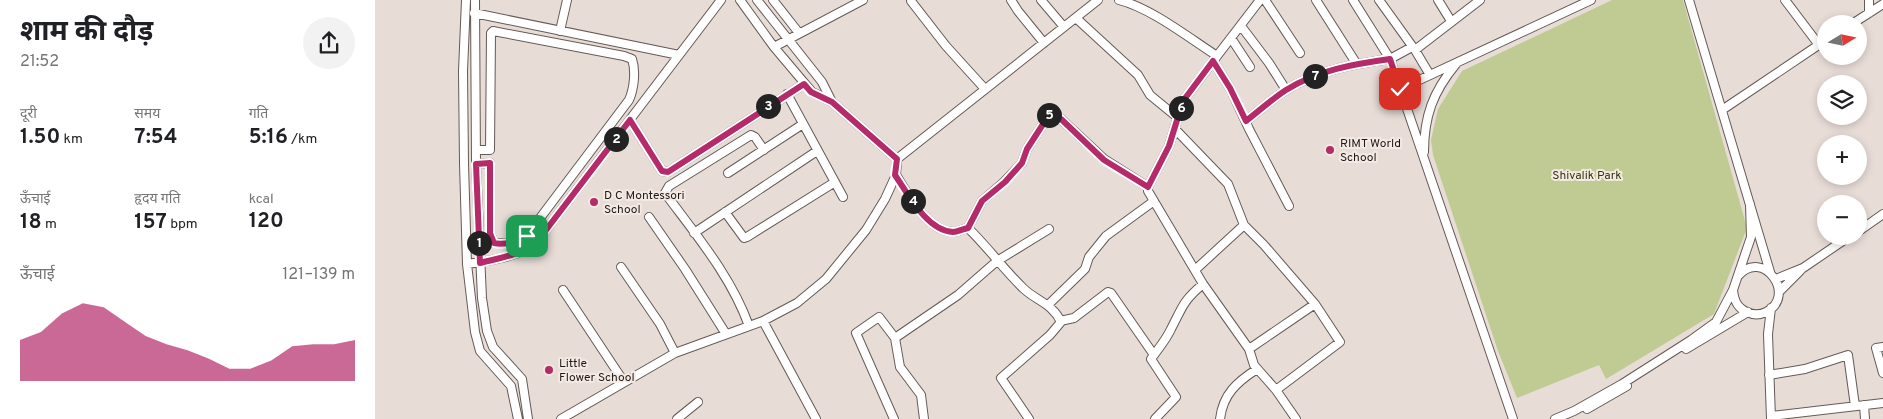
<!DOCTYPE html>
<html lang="hi">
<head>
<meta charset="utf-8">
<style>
  :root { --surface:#fff; --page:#f2f2f2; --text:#202124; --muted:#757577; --accent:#b52b69 }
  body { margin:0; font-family:Overpass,"Noto Sans Devanagari",sans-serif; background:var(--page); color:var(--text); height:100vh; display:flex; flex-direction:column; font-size:19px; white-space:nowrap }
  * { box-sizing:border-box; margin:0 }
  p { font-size:16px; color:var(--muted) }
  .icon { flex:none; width:28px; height:28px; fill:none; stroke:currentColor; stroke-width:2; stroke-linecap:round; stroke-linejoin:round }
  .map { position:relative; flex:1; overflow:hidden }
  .details { display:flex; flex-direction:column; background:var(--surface); width:375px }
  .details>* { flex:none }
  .needle { width:32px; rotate:80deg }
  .controls { position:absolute; left:1442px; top:15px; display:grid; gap:10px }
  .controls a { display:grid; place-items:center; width:50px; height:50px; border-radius:50%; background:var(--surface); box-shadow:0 2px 8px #0003; font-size:25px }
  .pin { position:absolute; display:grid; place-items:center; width:42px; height:42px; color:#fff; margin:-21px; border-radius:10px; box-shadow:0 2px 8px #0006 }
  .km { position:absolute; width:25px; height:25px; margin:-12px; border-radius:50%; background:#222; color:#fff; font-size:14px; line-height:25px; text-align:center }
  .round { display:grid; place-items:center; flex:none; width:52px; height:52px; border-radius:26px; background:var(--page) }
  .head { display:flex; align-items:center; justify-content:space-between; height:85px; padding:0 20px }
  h1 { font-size:28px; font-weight:700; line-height:38px }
  .metrics { display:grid; grid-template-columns:repeat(3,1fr); gap:8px; height:85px; padding:5px 20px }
  .metrics div { display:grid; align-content:center }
  .metrics b { font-size:21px; font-weight:700 }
  .metrics small { font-size:14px; font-weight:400 }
  .metrics p { font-size:14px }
  .chart { height:140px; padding:10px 20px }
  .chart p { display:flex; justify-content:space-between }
  .chart svg { width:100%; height:90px; margin-top:5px; fill:var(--accent); opacity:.7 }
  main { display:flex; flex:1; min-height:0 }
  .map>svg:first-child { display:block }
  .green { fill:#bfcb93 }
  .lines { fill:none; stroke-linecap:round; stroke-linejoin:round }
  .minor-casing { stroke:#645a56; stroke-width:10 }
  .minor { stroke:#fff; stroke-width:8 }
  .route-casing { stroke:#fff; stroke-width:10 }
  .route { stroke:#b52b69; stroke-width:6 }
  .poi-dot { fill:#b52b69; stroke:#f5e9e4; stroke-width:2 }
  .labels { text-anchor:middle; stroke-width:4; stroke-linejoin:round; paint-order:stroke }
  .poi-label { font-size:12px; fill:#1d1917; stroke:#f5e9e4; text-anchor:start }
  .park-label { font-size:12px; fill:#31380d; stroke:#f5e9e4 }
</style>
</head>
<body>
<main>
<section class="details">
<div class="head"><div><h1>शाम की दौड़</h1><p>21:52</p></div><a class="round"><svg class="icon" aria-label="share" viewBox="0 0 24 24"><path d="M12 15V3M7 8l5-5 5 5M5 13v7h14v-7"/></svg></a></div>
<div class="metrics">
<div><p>दूरी</p><b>1.50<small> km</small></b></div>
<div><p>समय</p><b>7:54</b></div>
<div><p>गति</p><b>5:16<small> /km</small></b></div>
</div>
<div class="metrics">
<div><p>ऊँचाई</p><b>18<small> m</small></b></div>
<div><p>हृदय गति</p><b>157<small> bpm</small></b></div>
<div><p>kcal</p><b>120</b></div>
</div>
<div class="chart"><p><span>ऊँचाई</span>121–139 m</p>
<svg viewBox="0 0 160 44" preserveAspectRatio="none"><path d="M0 44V24L10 20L20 11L30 6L40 8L50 15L60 22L70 26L80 29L90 33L100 38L110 38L120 34L130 27L140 26L150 26L160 24V44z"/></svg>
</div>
</section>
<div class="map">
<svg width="1508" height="419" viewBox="0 0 1508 419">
  <rect width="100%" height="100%" fill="#e8dcd7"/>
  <path class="green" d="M1237 0H1308L1372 228 1339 314 1231 379 1224 365 1142 398 1123 351 1058 155 1056 140 1063 109 1087 71Z"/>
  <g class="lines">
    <defs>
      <path id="minor" d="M91 0 88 71 89 164 92 264 100 332 105 351 136 386 143 419
        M100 0 101 164 107 298 112 331 118 347 147 379 153 419
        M365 0 399 47 437 92 457 102 522 159
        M382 0 447 82 457 102
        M398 0 424 33
        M536 0V1L571 46 610 89
        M636 0 643 11 669 43
        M666 0 689 27
        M744 0C776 8 814 38 842 56L885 0
        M890 0 925 53
        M941 0 981 63
        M978 0 1015 59 1037 47
        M1004 0 1040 50 1055 75
        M1063 0 1076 21
        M1314 0 1395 272
        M1410 0 1444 45
        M99 13 304 55
        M1494 13V0
        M701 18 763 75 775 95 803 118
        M1477 24 1508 4
        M866 26 894 63 911 90
        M185 31 192 0
        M856 38 875 67
        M399 47 488 0
        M1040 50 1105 0
        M842 56 808 101 794 146 773 187V191L828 284 874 349 879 365 901 390 921 419
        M838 61 855 88 874 129 914 206
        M1025 89 1216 0
        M412 94 468 197
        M1347 110 1451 40
        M255 120 287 171 293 172 429 84
        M871 121C884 111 897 99 911 90 943 70 979 64 1015 59L1138 419
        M800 129 853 184 869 225 889 245 940 304 965 342 901 390
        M101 150H115L116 33 118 31 249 56 257 59C261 71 259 89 254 100L150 238 132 243H119L115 233V163L101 164
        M1049 152C1049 116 1058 92 1081 64
        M353 173 428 124
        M521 175C533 194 552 231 578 232 582 232 588 229 593 228 613 247 628 269 649 289 662 301 678 304 686 322L675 335 626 378 654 419
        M350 212 369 238 372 237 460 182
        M274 217 310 269 351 334
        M593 228 607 201 629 182 647 163 652 149 674 115 686 119 729 159 773 187
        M1484 231 1508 214
        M319 233 442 151
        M92 264C114 261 143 257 161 243L346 0
        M246 267 285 324 300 353
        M820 270 869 225
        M1401 279 1428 268 1475 236
        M188 290 249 382
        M1358 290C1359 300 1362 308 1372 312 1378 315 1385 315 1391 312 1423 296 1388 247 1363 276
        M1404 292 1425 271
        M673 305 710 269 714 257 731 236 779 201
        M388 321 441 419
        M685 321 699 318 733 292 736 293 779 355
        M374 326C356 276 321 235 290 193L294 186 376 135 380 137 389 150
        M1508 347 1501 348 1508 373
        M874 349 940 304
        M1311 349 1373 312
        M1394 375 1430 369 1473 355 1480 406
        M1489 405 1490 419
        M1212 409 1252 386
        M1396 416 1508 403
        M186 419 300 353 388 321 422 303 451 279 491 230 510 199 521 175 522 159 723 0
        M302 419 323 402
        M519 419 481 333 504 317 520 338
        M549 419 546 395 525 367 520 338 583 295 622 261 674 229
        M780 419 801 397 776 359C783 349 791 340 796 329 808 306 808 301 828 284
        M845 419C848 394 862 382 882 369
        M1180 419 1199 411 1247 384 1316 340 1341 322 1358 290 1376 237 1375 204
        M1396 419 1393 334 1396 308"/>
    </defs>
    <use href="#minor" class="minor-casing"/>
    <use href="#minor" class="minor"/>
  </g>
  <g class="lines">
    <defs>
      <path id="route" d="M152 236C145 242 128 245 119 243L115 233V163L101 164 105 263C124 258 145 255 161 243L255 120 287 171 293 172 429 84 436 92 457 102 522 159 520 175C533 194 552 231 578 232 582 232 588 229 593 228L607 201 630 182 647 163 652 149 674 115 686 119 729 160 773 187 794 146 808 101 838 61 855 88 871 121C884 111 897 99 911 90 943 70 979 64 1015 59L1025 89"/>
    </defs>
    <use href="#route" class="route-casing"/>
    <use href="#route" class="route"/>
  </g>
  <g class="poi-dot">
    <circle cx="955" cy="150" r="5"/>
    <circle cx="219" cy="202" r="5"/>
    <circle cx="174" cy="370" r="5"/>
  </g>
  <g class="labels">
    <g class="poi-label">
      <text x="965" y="147">RIMT World<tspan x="965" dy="14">School</tspan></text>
      <text x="229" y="199">D C Montessori<tspan x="229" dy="14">School</tspan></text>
      <text x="184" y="367">Little<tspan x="184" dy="14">Flower School</tspan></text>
    </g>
    <g class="park-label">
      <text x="1212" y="179">Shivalik Park</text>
    </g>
  </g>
</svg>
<div class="controls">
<a><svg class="needle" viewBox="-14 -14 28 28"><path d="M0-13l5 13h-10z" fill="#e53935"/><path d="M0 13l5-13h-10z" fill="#757577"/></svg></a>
<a><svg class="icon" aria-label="layers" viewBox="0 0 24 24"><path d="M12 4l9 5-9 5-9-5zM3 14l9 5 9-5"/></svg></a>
<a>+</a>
<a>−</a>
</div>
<div class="pin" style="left:152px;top:236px;background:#1e9e55"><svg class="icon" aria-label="arrive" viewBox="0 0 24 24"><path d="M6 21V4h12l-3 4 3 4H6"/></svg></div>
<div class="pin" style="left:1025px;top:89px;background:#d93025"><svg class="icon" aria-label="check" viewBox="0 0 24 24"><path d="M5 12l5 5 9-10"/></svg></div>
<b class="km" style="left:104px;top:243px">1</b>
<b class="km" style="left:241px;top:139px">2</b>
<b class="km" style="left:393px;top:106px">3</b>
<b class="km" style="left:538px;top:201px">4</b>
<b class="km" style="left:674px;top:115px">5</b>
<b class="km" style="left:806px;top:108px">6</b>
<b class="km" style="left:940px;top:76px">7</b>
</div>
</main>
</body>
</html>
